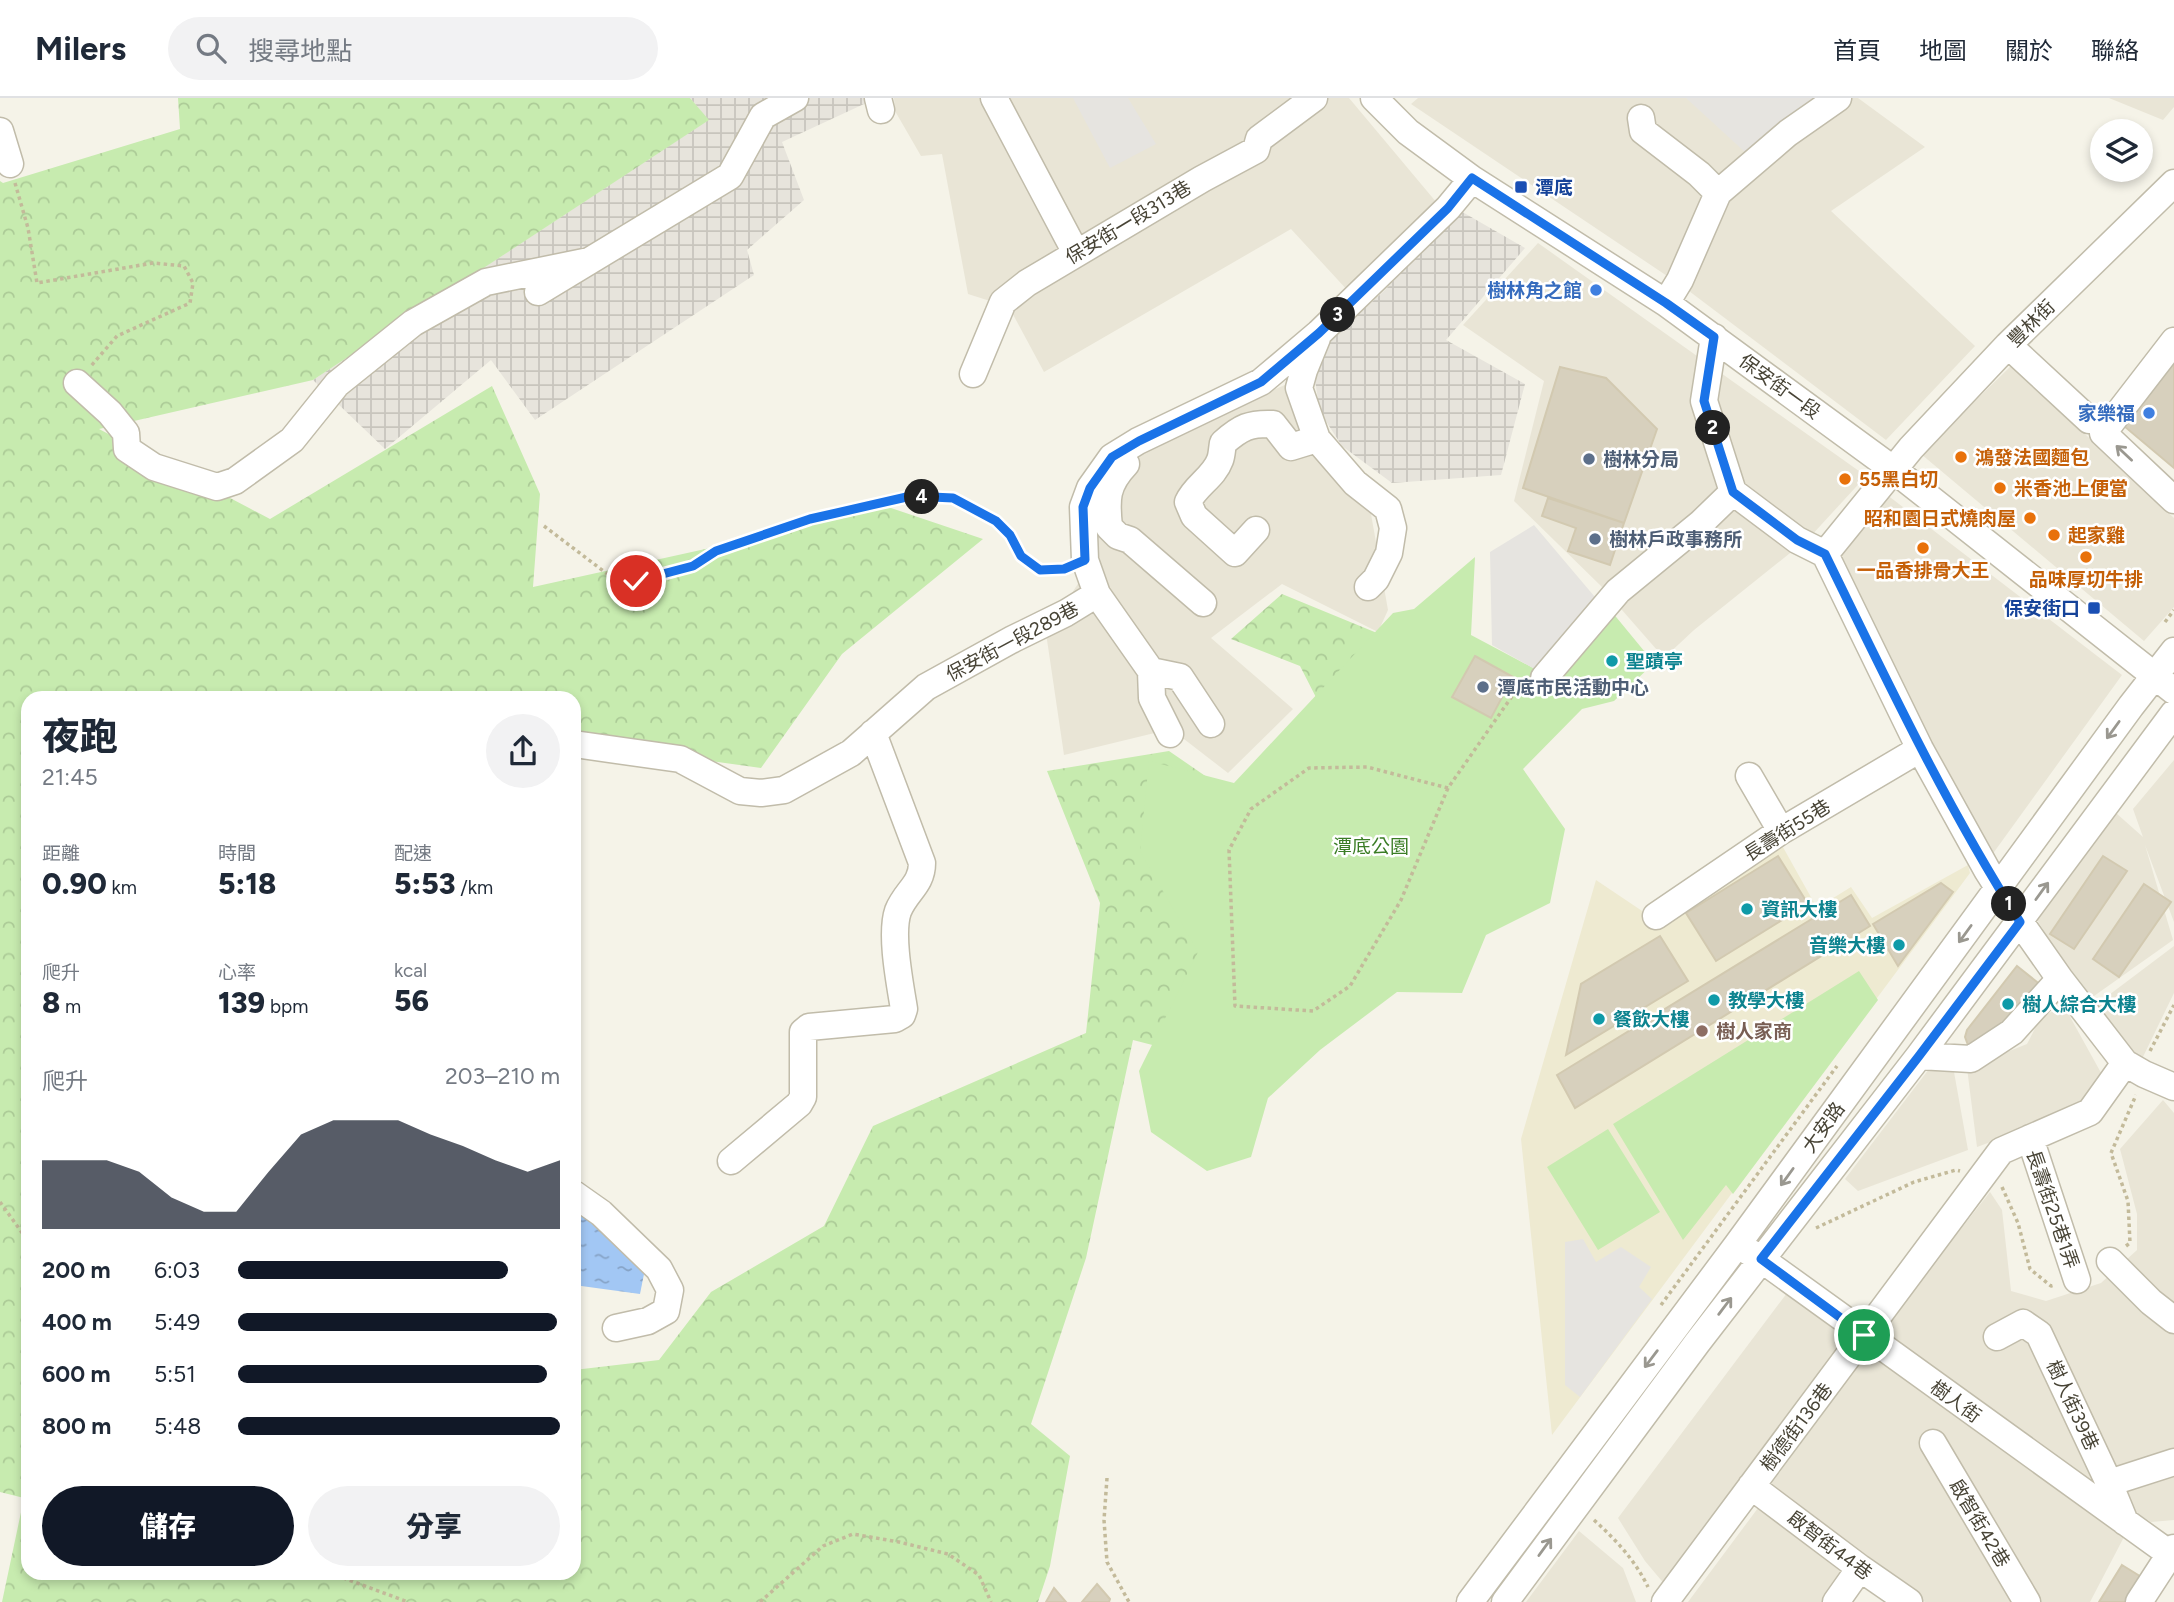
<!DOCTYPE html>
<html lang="zh-TW">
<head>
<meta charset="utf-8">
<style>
  :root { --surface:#fff; --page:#f2f2f3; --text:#1f2937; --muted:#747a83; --line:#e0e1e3; --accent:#111827 }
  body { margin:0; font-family:Figtree,"Noto Sans TC",sans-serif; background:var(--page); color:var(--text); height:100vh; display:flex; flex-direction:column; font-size:26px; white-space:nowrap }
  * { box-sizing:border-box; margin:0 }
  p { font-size:23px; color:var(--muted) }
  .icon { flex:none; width:38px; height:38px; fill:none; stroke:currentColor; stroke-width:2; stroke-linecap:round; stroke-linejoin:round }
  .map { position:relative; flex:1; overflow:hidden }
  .details { position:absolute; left:21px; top:593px; width:560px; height:889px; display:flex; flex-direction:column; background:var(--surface); border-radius:21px; box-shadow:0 4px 10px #0003 }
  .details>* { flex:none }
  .tools { position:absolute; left:2090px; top:21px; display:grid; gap:14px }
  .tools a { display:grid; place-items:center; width:63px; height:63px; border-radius:50%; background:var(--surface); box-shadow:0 4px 10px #0003; font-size:35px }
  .pin { position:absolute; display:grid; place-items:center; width:60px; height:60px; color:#fff; margin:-30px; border:4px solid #fff; border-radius:50%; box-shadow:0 2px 7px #0007 }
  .km { position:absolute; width:35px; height:35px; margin:-18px; border-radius:50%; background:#222; color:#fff; font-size:19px; line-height:35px; text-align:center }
  .round { display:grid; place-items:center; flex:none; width:74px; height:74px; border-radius:37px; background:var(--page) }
  .overview { display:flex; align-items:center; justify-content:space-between; height:119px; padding:0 21px }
  h1 { font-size:38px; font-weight:800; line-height:52px }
  .metrics { display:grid; grid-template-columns:repeat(3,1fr); gap:10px; height:119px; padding:7px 21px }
  .metrics div { display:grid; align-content:center }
  .metrics b { font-size:30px; font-weight:800 }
  .metrics small { font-size:19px; font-weight:400 }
  .metrics p { font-size:19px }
  .chart { height:196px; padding:14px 21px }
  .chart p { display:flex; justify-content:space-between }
  .chart svg { width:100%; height:126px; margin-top:7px; fill:var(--accent); opacity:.7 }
  .cta { display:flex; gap:14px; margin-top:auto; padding:14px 21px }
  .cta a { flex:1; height:80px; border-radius:42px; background:var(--accent); color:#fff; font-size:28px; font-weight:800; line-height:80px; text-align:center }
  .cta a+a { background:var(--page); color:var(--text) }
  ul { padding:0 21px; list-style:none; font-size:23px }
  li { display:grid; grid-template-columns:112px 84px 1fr; align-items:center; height:52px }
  li i { height:18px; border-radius:9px; background:var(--accent) }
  header { display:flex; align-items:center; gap:42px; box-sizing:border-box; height:98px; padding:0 35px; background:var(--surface); border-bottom:2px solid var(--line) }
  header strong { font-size:33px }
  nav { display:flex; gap:38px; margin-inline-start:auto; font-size:24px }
  .search { width:490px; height:63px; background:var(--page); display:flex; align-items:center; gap:18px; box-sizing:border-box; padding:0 24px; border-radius:38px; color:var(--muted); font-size:26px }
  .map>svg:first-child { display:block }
  .residential { fill:#e9e5d6 }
  .industrial { fill:url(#industrial-grid) }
  .education { fill:#eeead1 }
  .forest { fill:url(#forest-crowns) }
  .park { fill:#c7ebaf }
  .parking { fill:#e6e4e0 }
  .water { fill:url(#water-ripples) }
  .building { fill:#d7d0bd; stroke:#d2c9b0; stroke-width:2 }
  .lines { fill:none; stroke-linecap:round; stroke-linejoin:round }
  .minor-casing { stroke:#c1bcaa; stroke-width:29 }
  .path { stroke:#c3ba9a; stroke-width:3.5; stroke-dasharray:3.5 3.5; stroke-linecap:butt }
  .minor { stroke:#fff; stroke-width:26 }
  .oneway { stroke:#9a9890 }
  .route-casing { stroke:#fff; stroke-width:14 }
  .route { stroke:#1a73e8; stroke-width:9 }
  .transit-dot { fill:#1a4fb4; stroke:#fff; stroke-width:2.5 }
  .shop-dot { fill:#3f7fe0; stroke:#fff; stroke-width:2.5 }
  .food-dot { fill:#e8710a; stroke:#fff; stroke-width:2.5 }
  .service-dot { fill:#5c6f8a; stroke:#fff; stroke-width:2.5 }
  .culture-dot { fill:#0f9aa8; stroke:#fff; stroke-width:2.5 }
  .education-dot { fill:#8d6e63; stroke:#fff; stroke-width:2.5 }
  .labels { text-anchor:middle; stroke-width:5; stroke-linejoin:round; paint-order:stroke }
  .transit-label { font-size:19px; font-weight:bold; fill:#164399; stroke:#fff; text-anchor:start }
  .street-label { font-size:19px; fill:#484436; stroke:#fff }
  .shop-label { font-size:19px; font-weight:bold; fill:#366cbe; stroke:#fff; text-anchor:end }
  .food-label { font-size:19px; font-weight:bold; fill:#c56008; stroke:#fff; text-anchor:start }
  .service-label { font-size:19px; font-weight:bold; fill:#4e5e75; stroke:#fff; text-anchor:start }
  .culture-label { font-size:19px; font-weight:bold; fill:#0d838f; stroke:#fff; text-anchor:start }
  .park-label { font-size:19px; fill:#3b7d26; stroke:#fff }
  .education-label { font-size:19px; font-weight:bold; fill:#785e54; stroke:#fff; text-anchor:start }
</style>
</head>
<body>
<header>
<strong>Milers</strong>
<div class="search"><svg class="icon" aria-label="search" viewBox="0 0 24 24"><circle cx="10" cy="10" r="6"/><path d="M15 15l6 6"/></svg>搜尋地點</div>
<nav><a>首頁</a><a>地圖</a><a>關於</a><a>聯絡</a></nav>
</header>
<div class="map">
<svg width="2174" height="1504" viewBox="0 0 2174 1504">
  <defs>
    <pattern id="industrial-grid" width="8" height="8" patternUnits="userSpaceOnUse" patternTransform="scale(1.75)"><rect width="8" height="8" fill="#e7e4dc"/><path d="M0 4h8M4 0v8" fill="none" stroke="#c8c5bd"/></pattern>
    <pattern id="forest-crowns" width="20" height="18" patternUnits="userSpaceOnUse" patternTransform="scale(1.75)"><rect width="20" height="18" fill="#c7ebaf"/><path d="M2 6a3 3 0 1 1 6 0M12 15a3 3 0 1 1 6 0" fill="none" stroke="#accb97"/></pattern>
    <pattern id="water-ripples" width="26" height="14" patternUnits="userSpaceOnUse" patternTransform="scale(1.75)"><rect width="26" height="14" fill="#a2c7f4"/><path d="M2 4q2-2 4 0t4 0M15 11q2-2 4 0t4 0" fill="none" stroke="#86a3c6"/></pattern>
  </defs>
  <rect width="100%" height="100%" fill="#f5f3e8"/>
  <path class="residential" d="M894 0H1349L1442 111 1349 194 1291 131 1044 274 1009 209 968 196 942 56 921 58 895 13Z
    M1418 0H1858L1925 49 1831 113 1975 248 1886 342 1685 190 1411 6Z
    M2109 0H2174V9L2163 22Z
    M1538 145 1866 378 1810 439 1694 532 1664 560 1601 488 1514 403 1544 283 1463 227Z
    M2012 267 2174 420V509L2144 543 1921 356Z
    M1285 287 1371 416 1388 512 1378 534 1282 486 1211 540 1293 611 1228 675 1171 631 1064 657 1046 535 1096 458 1088 422 1127 354Z
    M1882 393 2122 577 1989 761 1830 452Z
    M2174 662V824L2145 747 2173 842 2087 903 2036 820 2116 715 2143 739 2133 711Z
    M2174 848V895L2141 963 2093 909Z
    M2064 908 2105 982 2077 1012 1977 1049 1967 970 2027 946 2041 919Z
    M1929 971 1954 974 1968 1052 1858 1093 1845 1081Z
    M2163 1002 2174 1015V1422L2151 1424 2094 1389 1888 1237 1889 1222 1990 1094 2002 1112 2011 1193 2046 1203 2101 1185 2137 1152V1116L2120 1051Z
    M1787 1195 1846 1241 1666 1488 1645 1463 1618 1420Z
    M1870 1251 2124 1439 2090 1504H1925L1769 1389Z
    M1758 1410 1849 1474 1827 1504H1688Z
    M1579 1433 1623 1470 1636 1504H1526Z"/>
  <path class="industrial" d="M690 0H877L782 44 804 102 747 152 754 177 535 322 491 262 385 351 313 282 708 22Z
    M1459 112 1525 150 1446 242 1525 286 1501 377 1392 385 1342 348 1320 314 1314 276 1329 243 1384 193Z"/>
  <path class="education" d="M1779 742 1817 810 1851 789 1872 820 1968 767 1970 775 1552 1337 1521 1041 1596 782 1660 825Z"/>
  <path class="forest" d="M178 0H690L709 22 313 282 99 331 270 421 492 288 540 396 533 489 728 446 812 415 891 410 983 441 842 556 761 670 574 644V600H28V1475H574V1272L659 1262 711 1194 824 1128 873 1028 1086 935 1100 805 1047 673 1169 653 1233 697 1323 613 1300 568 1231 541 1282 496 1455 567 1273 978 1133 942 1086 1160 1031 1326 1070 1358 1050 1468 1038 1504H2L24 1400 0 1394V83L3 85 180 31Z"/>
  <path class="park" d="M1475 459 1471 537 1537 572 1612 514 1654 565 1614 603 1582 611 1523 671 1565 731 1550 805 1486 837 1462 895 1397 894 1320 952 1268 1000 1251 1059 1207 1073 1151 1034 1139 973 1198 854 1140 753 1149 663 1234 685 1393 515 1414 511Z
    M1859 873 1878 902 1733 1096 1726 1087 1683 1142 1613 1026Z
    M1608 1031 1660 1114 1598 1152 1547 1069Z"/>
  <path class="parking" d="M1073 0H1128L1156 46 1110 70Z
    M1686 0H1824L1746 55Z
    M1534 427 1600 505 1538 573 1492 547 1490 454Z
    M1583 1141 1596 1164 1621 1149 1651 1169 1639 1189 1652 1201 1580 1299 1565 1287V1144Z"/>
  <path class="water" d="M574 1114 590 1122 644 1176 640 1196 574 1187Z"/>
  <path class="building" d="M2174 257V370L2118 323Z
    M1560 269 1606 280 1657 331 1624 425 1523 390Z
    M1548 400 1624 425 1610 467 1568 453 1576 430 1542 418Z
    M1475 558 1513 579 1491 620 1452 599Z
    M1778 758 1808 806 1716 863 1686 815Z
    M2103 758 2127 773 2074 851 2050 836Z
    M1941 785 1953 794 1898 868 1873 826Z
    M2144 786 2171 804 2119 879 2093 861Z
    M1851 797 1870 828 1575 1010 1557 977Z
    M1660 838 1688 883 1566 957 1581 886Z
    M2017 868 2042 888 1981 948 1968 947 1965 939 1967 932Z
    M2122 1467 2143 1480 2128 1504H2099Z
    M1097 1486 1110 1501 1109 1504H1082Z
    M1054 1490 1066 1504H1046Z"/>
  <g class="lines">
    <defs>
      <path id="minor" d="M878 0 881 12
        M994 0 1076 155
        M1374 0 1408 34 1472 81 1666 205 1894 372 2174 593
        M1641 20 1643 33 1699 76 1718 95
        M0 33 10 66
        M2174 85 2008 247 1911 350 1825 456 1920 651 1987 772 2020 824 2060 881 2125 965 2144 976 2174 989
        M538 194 730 78 763 18 795 0
        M1666 205 1680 182 1718 95 1788 35 1838 0
        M1714 239 1704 303 1733 394 1797 442 1825 456
        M1317 240 1304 272 1299 290 1317 341 1355 385 1388 411 1393 430 1389 455 1376 481 1368 489
        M2174 243 2103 335 2174 402
        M2008 247 2089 322
        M973 276 1003 204 1027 185 1202 81 1256 52 1259 41 1314 0
        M77 285 110 315 126 335 127 351 154 369 217 389 235 383 292 342 337 286 413 225 486 184 589 163
        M1126 366C1106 387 1106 401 1109 429L1118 438 1130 442 1203 505
        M1256 432 1235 455 1194 418 1188 404C1195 388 1214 379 1220 362 1222 357 1222 350 1223 345 1241 329 1250 325 1273 326L1291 349 1317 341
        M1097 496 1151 573 1180 579 1211 626
        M1151 573 1152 600 1170 636
        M1544 580 1618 493 1701 425 1733 394
        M574 646 680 661 740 693 761 695 784 692 851 655 926 589 1013 541 1066 515 1097 496 1085 462 1083 409 1090 390 1112 359 1138 343 1261 284 1319 235 1448 110 1472 81
        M1749 678 1781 733
        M1656 818 1781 733 1920 651
        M1919 958 1971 961 2012 934 2060 881
        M2030 1040 2077 1182
        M731 1063 799 1006 803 999V934L809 929 895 921 902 917 904 911C900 886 890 836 898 813 906 793 922 787 922 765L873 635
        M574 1096 601 1115 659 1171 670 1192 666 1213 648 1223 616 1230
        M1746 1152 1761 1161 2174 1459
        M2110 1163 2151 1204 2174 1222
        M1997 1239 2023 1225 2039 1236 2109 1385 2125 1424
        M1933 1345 2027 1504
        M2109 1385 2174 1364
        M1751 1388 1860 1470 1909 1504
        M1470 1504 1737 1147 2131 608 2174 553
        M1505 1504 1697 1245 1919 958 2174 615
        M1665 1504 2001 1053 2090 1014 2125 965
        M1836 1504 1860 1470
        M2139 1504 2174 1450"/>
    </defs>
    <use href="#minor" class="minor-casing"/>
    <path class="path" d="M15 85 28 130 37 185 153 165 184 168 193 185 190 205 117 238 91 268
      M544 428 610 478 636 483 693 468 716 453 810 421 911 398 953 400 997 423 1010 437 1021 458 1040 472 1064 471
      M2165 524 2174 512
      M1448 690 1367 669 1309 670 1251 711 1229 752 1235 908 1313 913 1350 888 1401 802 1448 690 1522 584
      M2150 953 2174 907
      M2002 1089 2018 1125 2030 1171 2051 1188 2055 1187
      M0 1104 28 1143
      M1816 1130 1914 1084 1956 1072 1960 1073
      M2126 1148 2130 1145 2128 1103 2111 1055 2136 997
      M1661 1207 1837 968
      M1107 1380 1104 1422 1107 1464 1129 1504
      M1594 1422C1616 1442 1635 1462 1648 1489
      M330 1475 408 1504
      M760 1504 823 1448 853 1436 899 1444 948 1456 979 1477 991 1504"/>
    <use href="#minor" class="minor"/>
  </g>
  <defs><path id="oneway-shaft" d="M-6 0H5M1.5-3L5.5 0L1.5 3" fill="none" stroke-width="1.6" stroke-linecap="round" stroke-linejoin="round" transform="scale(1.75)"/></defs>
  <g class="oneway">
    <use href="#oneway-shaft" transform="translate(2124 355) rotate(-137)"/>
    <use href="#oneway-shaft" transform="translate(2113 632) rotate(126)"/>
    <use href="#oneway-shaft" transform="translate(2042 793) rotate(-54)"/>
    <use href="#oneway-shaft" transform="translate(1965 836) rotate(126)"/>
    <use href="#oneway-shaft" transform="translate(1787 1079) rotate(126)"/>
    <use href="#oneway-shaft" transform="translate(1725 1208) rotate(-53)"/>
    <use href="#oneway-shaft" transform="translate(1651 1261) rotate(127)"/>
    <use href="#oneway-shaft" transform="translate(1545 1449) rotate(-54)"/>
  </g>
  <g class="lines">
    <defs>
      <path id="route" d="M636 483 693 468 716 453 810 421 911 398 953 400 996 423 1010 437 1021 458 1040 472 1064 471 1085 462 1083 409 1090 390 1112 359 1139 343 1261 284 1319 235 1448 110 1472 80 1666 205 1714 239 1704 303 1733 394 1797 442 1825 456C1886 581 1945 706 2020 824L1919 958 1761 1161 1864 1237"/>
    </defs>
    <use href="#route" class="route-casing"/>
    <use href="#route" class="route"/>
  </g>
  <g class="transit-dot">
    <rect x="1514" y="82" width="14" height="14" rx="3.5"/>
    <rect x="2087" y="503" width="14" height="14" rx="3.5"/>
  </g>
  <g class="shop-dot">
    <circle cx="1596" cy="192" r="7"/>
    <circle cx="2149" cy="315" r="7"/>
  </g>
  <g class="food-dot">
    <circle cx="1961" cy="359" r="7"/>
    <circle cx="1845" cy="381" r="7"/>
    <circle cx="2000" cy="390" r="7"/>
    <circle cx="2030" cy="420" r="7"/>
    <circle cx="2054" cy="437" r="7"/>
    <circle cx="1923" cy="450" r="7"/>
    <circle cx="2086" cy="459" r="7"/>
  </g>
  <g class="service-dot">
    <circle cx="1589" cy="361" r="7"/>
    <circle cx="1595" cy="441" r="7"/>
    <circle cx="1483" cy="589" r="7"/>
  </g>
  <g class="culture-dot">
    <circle cx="1612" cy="563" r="7"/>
    <circle cx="1747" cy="811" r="7"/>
    <circle cx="1899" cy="847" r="7"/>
    <circle cx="1714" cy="902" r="7"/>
    <circle cx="2008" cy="906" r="7"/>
    <circle cx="1599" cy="921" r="7"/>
  </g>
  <circle class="education-dot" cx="1702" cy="933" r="7"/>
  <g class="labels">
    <g class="transit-label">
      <text x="1535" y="96">潭底</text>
      <text x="2080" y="517" text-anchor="end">保安街口</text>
    </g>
    <g class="street-label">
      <text transform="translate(1128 124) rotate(-31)" y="7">保安街一段313巷</text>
      <text transform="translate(2031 225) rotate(-45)" y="7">豐林街</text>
      <text transform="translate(1780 288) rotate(36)" y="7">保安街一段</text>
      <text transform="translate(1012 543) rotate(-28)" y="7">保安街一段289巷</text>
      <text transform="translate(1787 732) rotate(-32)" y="7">長壽街55巷</text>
      <text transform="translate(1823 1029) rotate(-54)" y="7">大安路</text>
      <text transform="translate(2053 1111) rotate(71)" y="7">長壽街25巷1弄</text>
      <text transform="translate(1956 1303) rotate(36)" y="7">樹人街</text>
      <text transform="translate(2073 1307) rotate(65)" y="7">樹人街39巷</text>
      <text transform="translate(1796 1329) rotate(-53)" y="7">樹德街136巷</text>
      <text transform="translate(1980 1425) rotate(59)" y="7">啟智街42巷</text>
      <text transform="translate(1830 1447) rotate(37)" y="7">啟智街44巷</text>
    </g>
    <g class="shop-label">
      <text x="1582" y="199">樹林角之館</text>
      <text x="2135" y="322">家樂福</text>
    </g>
    <g class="food-label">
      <text x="1975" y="366">鴻發法國麵包</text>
      <text x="1859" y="388">55黑白切</text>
      <text x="2014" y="397">米香池上便當</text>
      <text x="2016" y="427" text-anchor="end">昭和園日式燒肉屋</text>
      <text x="2068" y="444">起家雞</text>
      <text x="1923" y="479" text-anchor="middle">一品香排骨大王</text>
      <text x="2086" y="488" text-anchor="middle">品味厚切牛排</text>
    </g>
    <g class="service-label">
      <text x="1603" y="368">樹林分局</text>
      <text x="1609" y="448">樹林戶政事務所</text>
      <text x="1497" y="596">潭底市民活動中心</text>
    </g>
    <g class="culture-label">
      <text x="1626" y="570">聖蹟亭</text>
      <text x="1761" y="818">資訊大樓</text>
      <text x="1885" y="854" text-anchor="end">音樂大樓</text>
      <text x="1728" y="909">教學大樓</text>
      <text x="2022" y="913">樹人綜合大樓</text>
      <text x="1613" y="928">餐飲大樓</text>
    </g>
    <g class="park-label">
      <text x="1371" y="755">潭底公園</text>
    </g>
    <g class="education-label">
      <text x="1716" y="940">樹人家商</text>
    </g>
  </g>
</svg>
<div class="tools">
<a><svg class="icon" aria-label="layers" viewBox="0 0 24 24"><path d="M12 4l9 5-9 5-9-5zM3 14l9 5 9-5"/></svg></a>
</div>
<div class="pin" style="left:1864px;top:1237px;background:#1e9e55"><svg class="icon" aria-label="arrive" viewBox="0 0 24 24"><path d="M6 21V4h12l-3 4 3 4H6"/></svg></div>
<div class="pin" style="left:636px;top:483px;background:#d93025"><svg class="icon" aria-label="check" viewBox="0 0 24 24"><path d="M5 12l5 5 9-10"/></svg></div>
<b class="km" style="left:2009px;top:806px">1</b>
<b class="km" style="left:1713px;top:330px">2</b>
<b class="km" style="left:1338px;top:217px">3</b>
<b class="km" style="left:922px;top:399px">4</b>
<section class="details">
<div class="overview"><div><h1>夜跑</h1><p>21:45</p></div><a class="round"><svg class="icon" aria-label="share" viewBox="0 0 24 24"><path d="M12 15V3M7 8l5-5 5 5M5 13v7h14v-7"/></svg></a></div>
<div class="metrics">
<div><p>距離</p><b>0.90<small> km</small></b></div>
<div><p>時間</p><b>5:18</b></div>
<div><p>配速</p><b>5:53<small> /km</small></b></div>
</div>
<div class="metrics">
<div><p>爬升</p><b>8<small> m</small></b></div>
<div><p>心率</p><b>139<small> bpm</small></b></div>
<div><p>kcal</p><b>56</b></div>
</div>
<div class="chart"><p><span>爬升</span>203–210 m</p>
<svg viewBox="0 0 160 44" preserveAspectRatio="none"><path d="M0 44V20L10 20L20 20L30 24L40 33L50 38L60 38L70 24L80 11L90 6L100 6L110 6L120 11L130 15L140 20L150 24L160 20V44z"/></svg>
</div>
<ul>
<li><b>200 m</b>6:03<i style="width:84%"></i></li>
<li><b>400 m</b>5:49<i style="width:99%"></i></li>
<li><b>600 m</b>5:51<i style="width:96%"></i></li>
<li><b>800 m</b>5:48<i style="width:100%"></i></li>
</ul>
<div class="cta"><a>儲存</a><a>分享</a></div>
</section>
</div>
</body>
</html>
